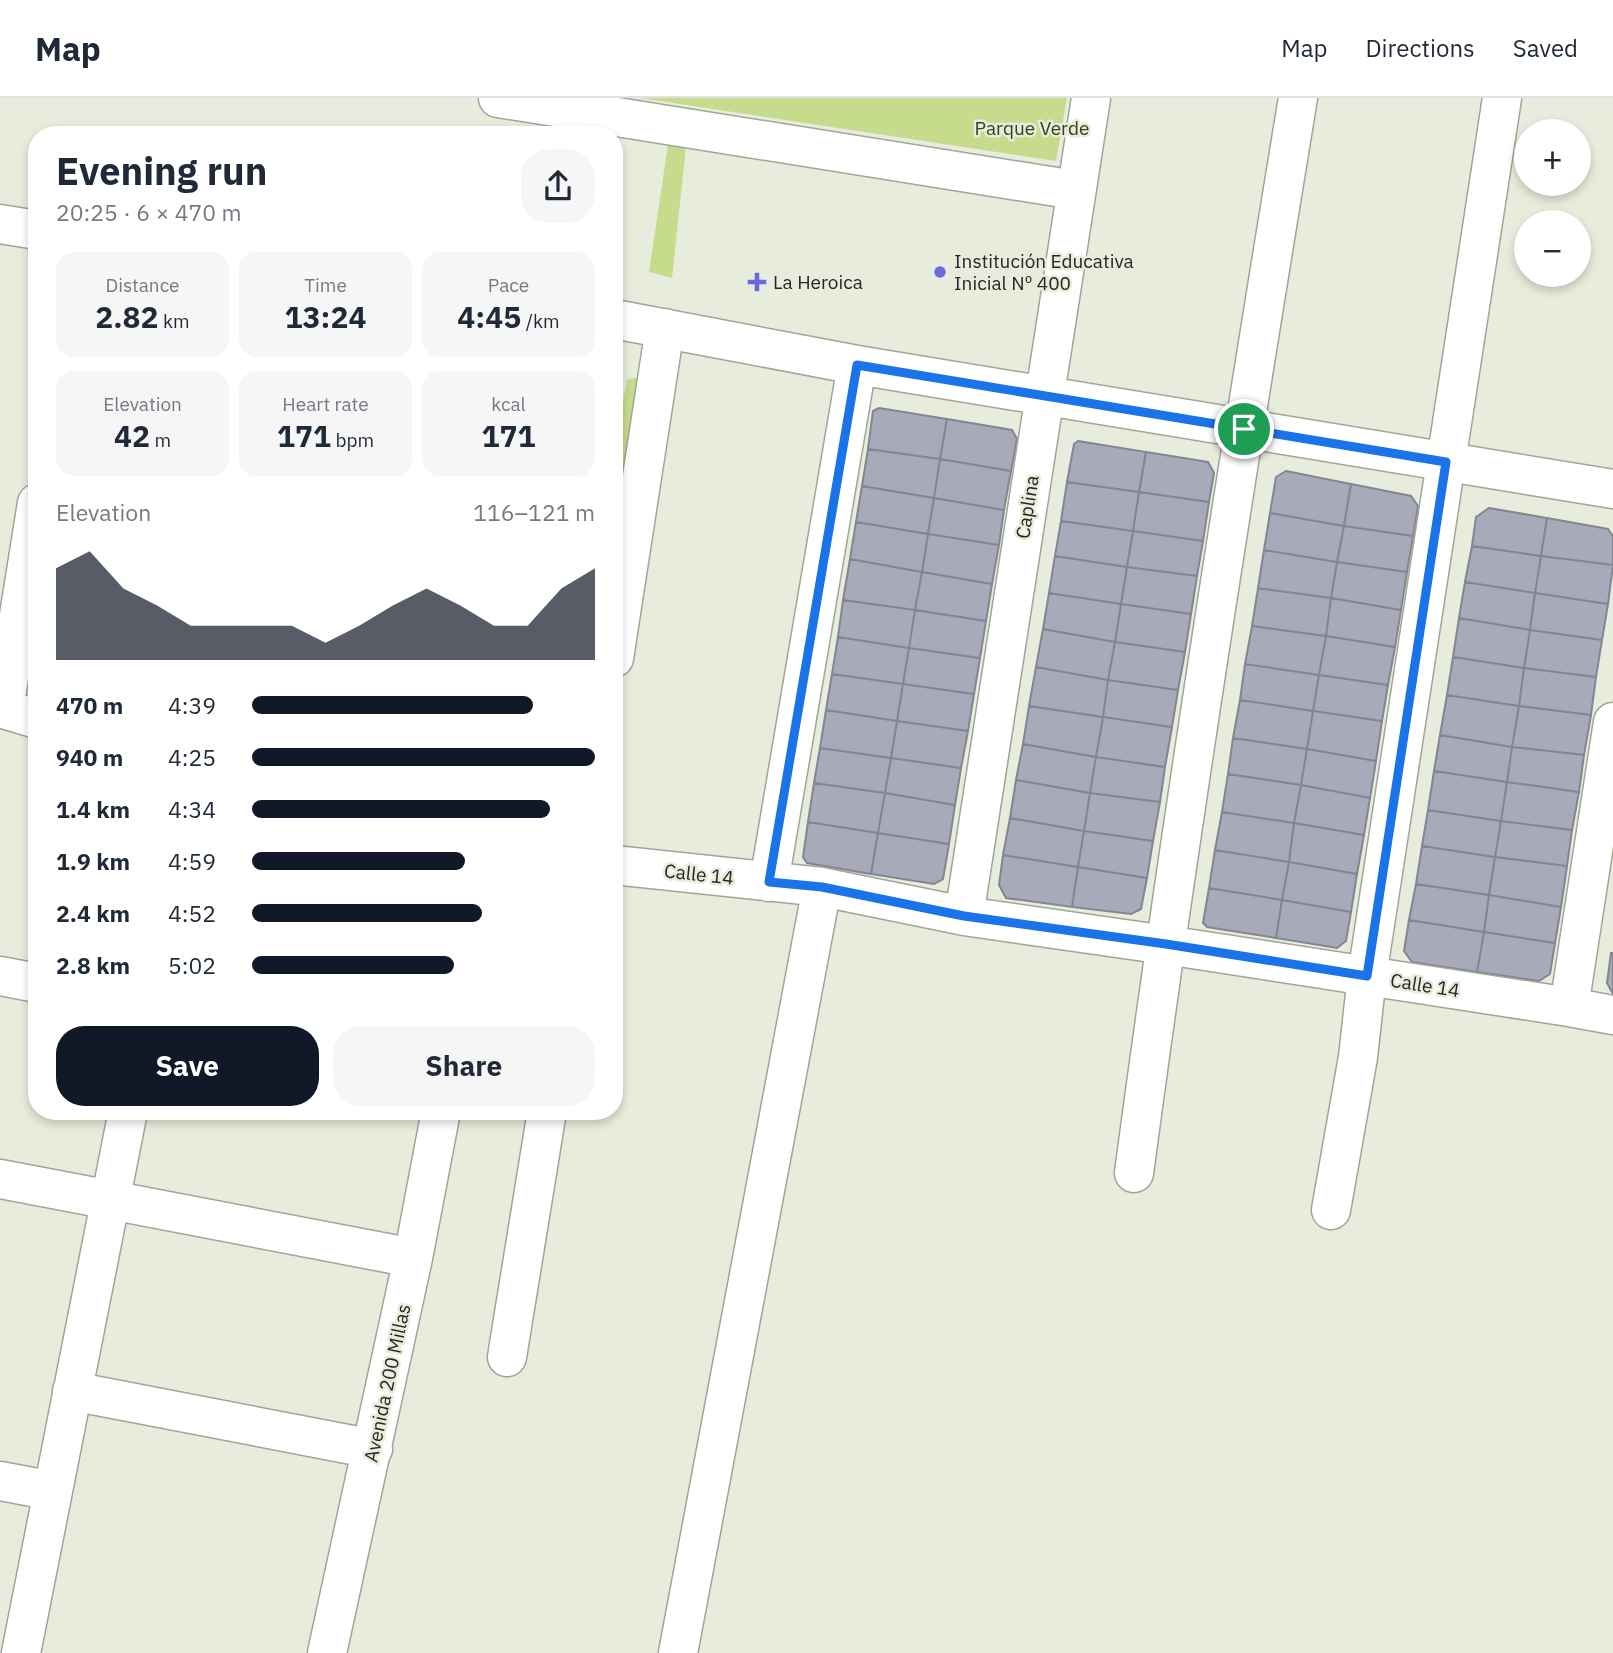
<!DOCTYPE html>
<html lang="en">
<head>
<meta charset="utf-8">
<style>
  :root { --surface:#fff; --page:#f6f6f7; --text:#1f2937; --muted:#747a83; --line:#e0e1e3; --accent:#111827 }
  body { margin:0; font-family:"IBM Plex Sans",sans-serif; background:var(--page); color:var(--text); height:100vh; display:flex; flex-direction:column; font-size:26px; white-space:nowrap }
  * { box-sizing:border-box; margin:0 }
  p { font-size:23px; color:var(--muted) }
  .icon { flex:none; width:38px; height:38px; fill:none; stroke:currentColor; stroke-width:2; stroke-linecap:round; stroke-linejoin:round }
  .map { position:relative; flex:1; overflow:hidden }
  .sheet { position:absolute; left:28px; top:28px; width:595px; height:994px; display:flex; flex-direction:column; background:var(--surface); border-radius:28px; box-shadow:0 4px 10px #0003 }
  .sheet>* { flex:none }
  .buttons { position:absolute; left:1514px; top:21px; display:grid; gap:14px }
  .buttons a { display:grid; place-items:center; width:77px; height:77px; border-radius:50%; background:var(--surface); box-shadow:0 4px 10px #0003; font-size:35px }
  .pin { position:absolute; display:grid; place-items:center; width:60px; height:60px; color:#fff; margin:-30px; border:4px solid #fff; border-radius:50%; box-shadow:0 2px 7px #0007 }
  .round { display:grid; place-items:center; flex:none; width:74px; height:74px; border-radius:28px; background:var(--page) }
  .summary { display:flex; align-items:center; justify-content:space-between; height:119px; padding:0 28px }
  h1 { font-size:38px; font-weight:800; line-height:52px }
  .stats { display:grid; grid-template-columns:repeat(3,1fr); gap:10px; height:119px; padding:7px 28px }
  .stats div { display:grid; align-content:center; border-radius:18px; background:var(--page); text-align:center }
  .stats b { font-size:30px; font-weight:800 }
  .stats small { font-size:19px; font-weight:400 }
  .stats p { font-size:19px }
  .chart { height:196px; padding:14px 28px }
  .chart p { display:flex; justify-content:space-between }
  .chart svg { width:100%; height:126px; margin-top:7px; fill:var(--accent); opacity:.7 }
  .primary-button { display:flex; gap:14px; margin-top:auto; padding:14px 28px }
  .primary-button a { flex:1; height:80px; border-radius:28px; background:var(--accent); color:#fff; font-size:28px; font-weight:800; line-height:80px; text-align:center }
  .primary-button a+a { background:var(--page); color:var(--text) }
  ul { padding:0 28px; list-style:none; font-size:23px }
  li { display:grid; grid-template-columns:112px 84px 1fr; align-items:center; height:52px }
  li i { height:18px; border-radius:9px; background:var(--accent) }
  header { display:flex; align-items:center; gap:42px; box-sizing:border-box; height:98px; padding:0 35px; background:var(--surface); border-bottom:2px solid var(--line) }
  header strong { font-size:33px }
  nav { display:flex; gap:38px; margin-inline-start:auto; font-size:24px }
  .map>svg:first-child { display:block }
  .green { fill:#c7db8c }
  .building { fill:#a8aab9; stroke:#838593; stroke-width:2 }
  .lines { fill:none; stroke-linecap:round; stroke-linejoin:round }
  .minor-casing { stroke:#a1a596; stroke-width:41 }
  .minor { stroke:#fff; stroke-width:38 }
  .route-casing { stroke:#fff; stroke-width:14 }
  .route { stroke:#1a73e8; stroke-width:9 }
  .poi-dot { fill:#6b67e1; stroke:#e7ecdc; stroke-width:2.5 }
  .labels { text-anchor:middle; stroke-width:5; stroke-linejoin:round; paint-order:stroke }
  .park-label { font-size:19px; fill:#384117; stroke:#e7ecdc }
  .poi-label { font-size:19px; fill:#252721; stroke:#e7ecdc; text-anchor:start }
  .street-label { font-size:19px; fill:#252721; stroke:#e7ecdc }
</style>
</head>
<body>
<header>
<strong>Map</strong>
<nav><a>Map</a><a>Directions</a><a>Saved</a></nav>
</header>
<div class="map">
<svg width="1613" height="1555" viewBox="0 0 1613 1555">
  <rect width="100%" height="100%" fill="#e7ecdc"/>
  <path class="green" d="M640 0H1067L1056 63Z
    M668 47 686 49 672 180 649 174Z
    M648 273 614 476V351L627 282 638 279Z"/>
  <path class="building" d="M879 310 947 321 940 361 868 351 873 313Z
    M947 321 1012 332 1017 341 1011 373 940 361Z
    M1078 343 1146 354 1139 394 1067 384 1074 346Z
    M868 351 940 361 934 400 862 388Z
    M1146 354 1208 364 1214 375 1209 404 1139 394Z
    M940 361 1011 373 1004 412 934 400Z
    M1286 373 1351 386 1344 428 1270 415 1276 379Z
    M1067 384 1139 394 1133 433 1061 423Z
    M1351 386 1411 398 1418 408 1413 438 1344 428Z
    M862 388 934 400 928 436 856 424Z
    M1139 394 1209 404 1203 443 1133 433Z
    M934 400 1004 412 999 447 928 436Z
    M1489 410 1547 420 1541 458 1472 448 1476 419Z
    M1270 415 1344 428 1337 464 1264 452Z
    M1547 420 1608 431 1613 438V467L1541 458Z
    M1061 423 1133 433 1127 469 1055 458Z
    M856 424 928 436 922 474 850 461Z
    M1344 428 1413 438 1407 474 1337 464Z
    M1133 433 1203 443 1197 478 1127 469Z
    M928 436 999 447 992 486 922 474Z
    M1472 448 1541 458 1535 495 1465 484Z
    M1264 452 1337 464 1331 500 1258 490Z
    M1055 458 1127 469 1121 506 1049 495Z
    M1541 458 1613 467 1608 506 1535 495Z
    M850 461 922 474 915 512 843 502Z
    M1337 464 1407 474 1401 512 1331 500Z
    M1127 469 1197 478 1191 516 1121 506Z
    M922 474 992 486 986 523 915 512Z
    M1465 484 1535 495 1530 532 1459 520Z
    M1258 490 1331 500 1326 538 1252 528Z
    M1049 495 1121 506 1115 544 1043 531Z
    M1535 495 1608 506 1602 542 1530 532Z
    M1331 500 1401 512 1395 549 1326 538Z
    M843 502 915 512 909 550 838 539Z
    M1121 506 1191 516 1185 554 1115 544Z
    M915 512 986 523 980 560 909 550Z
    M1459 520 1530 532 1524 570 1453 559Z
    M1252 528 1326 538 1319 577 1245 566Z
    M1043 531 1115 544 1108 582 1036 569Z
    M1530 532 1602 542 1596 579 1524 570Z
    M1326 538 1395 549 1388 587 1319 577Z
    M838 539 909 550 903 586 832 576Z
    M1115 544 1185 554 1178 592 1108 582Z
    M909 550 980 560 974 596 903 586Z
    M1453 559 1524 570 1519 608 1447 597Z
    M1245 566 1319 577 1313 613 1240 602Z
    M1036 569 1108 582 1103 619 1029 608Z
    M1524 570 1596 579 1591 617 1519 608Z
    M832 576 903 586 897 623 826 612Z
    M1319 577 1388 587 1382 623 1313 613Z
    M1108 582 1178 592 1172 629 1103 619Z
    M903 586 974 596 968 633 897 623Z
    M1447 597 1519 608 1512 649 1440 637Z
    M1240 602 1313 613 1307 651 1233 640Z
    M1029 608 1103 619 1096 659 1023 646Z
    M1519 608 1591 617 1584 657 1512 649Z
    M826 612 897 623 891 660 820 650Z
    M1313 613 1382 623 1376 663 1307 651Z
    M1103 619 1172 629 1165 669 1096 659Z
    M897 623 968 633 961 670 891 660Z
    M1440 637 1512 649 1507 684 1434 673Z
    M1233 640 1307 651 1301 687 1228 676Z
    M1023 646 1096 659 1090 695 1016 682Z
    M1512 649 1584 657 1579 694 1507 684Z
    M820 650 891 660 885 695 814 685Z
    M1307 651 1376 663 1370 700 1301 687Z
    M1096 659 1165 669 1160 704 1090 695Z
    M891 660 961 670 955 707 885 695Z
    M1434 673 1507 684 1501 723 1428 712Z
    M1228 676 1301 687 1294 725 1222 714Z
    M1016 682 1090 695 1084 733 1010 720Z
    M1507 684 1579 694 1572 732 1501 723Z
    M814 685 885 695 878 735 808 724Z
    M1301 687 1370 700 1364 737 1294 725Z
    M885 695 955 707 949 746 878 735Z
    M1090 695 1160 704 1153 743 1084 733Z
    M1428 712 1501 723 1495 759 1422 748Z
    M1222 714 1294 725 1289 764 1215 752Z
    M1010 720 1084 733 1078 769 1003 757Z
    M1501 723 1572 732 1567 768 1495 759Z
    M808 724 878 735 871 776 807 765 803 759Z
    M1294 725 1364 737 1357 776 1289 764Z
    M1084 733 1153 743 1147 780 1078 769Z
    M878 735 949 746 943 781 934 786 871 776Z
    M1422 748 1495 759 1489 797 1416 786Z
    M1215 752 1289 764 1282 802 1209 790Z
    M1003 757 1078 769 1072 809 1006 800 999 787Z
    M1495 759 1567 768 1561 809 1489 797Z
    M1289 764 1357 776 1351 814 1282 802Z
    M1078 769 1147 780 1141 811 1131 816 1072 809Z
    M1416 786 1489 797 1484 834 1409 822Z
    M1209 790 1282 802 1276 840 1207 829 1203 825Z
    M1489 797 1561 809 1555 845 1484 834Z
    M1282 802 1351 814 1346 843 1337 850 1276 840Z
    M1409 822 1484 834 1477 874 1412 864 1404 853Z
    M1484 834 1555 845 1550 876 1539 883 1477 874Z
    M1611 855H1613V896L1607 885Z"/>
  <g class="lines">
    <defs>
      <path id="minor" d="M498 0 1075 92
        M0 126 37 132
        M614 221 857 267 1613 391
        M614 560 665 230
        M0 610 37 621
        M4 611 37 405
        M614 767 822 789 964 818 1166 847 1569 909 1613 917
        M769 784 857 267
        M964 818 1091 0
        M0 878 37 885
        M1569 909 1613 624
        M1134 1075C1182 716 1239 358 1298 0
        M0 1081 413 1160
        M1331 1112 1358 959 1367 878 1502 0
        M507 1259 547 1013
        M72 1293 373 1351
        M0 1383 53 1393
        M21 1555 128 1013
        M327 1555 413 1160 441 1013
        M678 1555 822 789"/>
    </defs>
    <use href="#minor" class="minor-casing"/>
    <use href="#minor" class="minor"/>
  </g>
  <g class="lines">
    <defs>
      <path id="route" d="M857 267 1446 364 1367 878 1166 846 964 818 822 789 769 784Z"/>
    </defs>
    <use href="#route" class="route-casing"/>
    <use href="#route" class="route"/>
  </g>
  <g class="poi-dot">
    <circle cx="940" cy="174" r="7"/>
    <path d="M753.5 173.5h7v7h7v7h-7v7h-7v-7h-7v-7h7z"/>
  </g>
  <g class="labels">
    <g class="park-label">
      <text x="1032" y="37">Parque Verde</text>
    </g>
    <g class="poi-label">
      <text x="954" y="170">Institución Educativa<tspan x="954" dy="22">Inicial Nº 400</tspan></text>
      <text x="773" y="191">La Heroica</text>
    </g>
    <g class="street-label">
      <text transform="translate(1027 409) rotate(-81)" y="7">Caplina</text>
      <text transform="translate(699 776) rotate(6)" y="7">Calle 14</text>
      <text transform="translate(1425 887) rotate(9)" y="7">Calle 14</text>
      <text transform="translate(387 1285) rotate(-78)" y="7">Avenida 200 Millas</text>
    </g>
  </g>
</svg>
<div class="buttons">
<a>+</a>
<a>−</a>
</div>
<div class="pin" style="left:1244px;top:331px;background:#1e9e55"><svg class="icon" aria-label="arrive" viewBox="0 0 24 24"><path d="M6 21V4h12l-3 4 3 4H6"/></svg></div>
<section class="sheet">
<div class="summary"><div><h1>Evening run</h1><p>20:25 · 6 × 470 m</p></div><a class="round"><svg class="icon" aria-label="share" viewBox="0 0 24 24"><path d="M12 15V3M7 8l5-5 5 5M5 13v7h14v-7"/></svg></a></div>
<div class="stats">
<div><p>Distance</p><b>2.82<small> km</small></b></div>
<div><p>Time</p><b>13:24</b></div>
<div><p>Pace</p><b>4:45<small> /km</small></b></div>
</div>
<div class="stats">
<div><p>Elevation</p><b>42<small> m</small></b></div>
<div><p>Heart rate</p><b>171<small> bpm</small></b></div>
<div><p>kcal</p><b>171</b></div>
</div>
<div class="chart"><p><span>Elevation</span>116–121 m</p>
<svg viewBox="0 0 160 44" preserveAspectRatio="none"><path d="M0 44V12L10 6L20 19L30 25L40 32L50 32L60 32L70 32L80 38L90 32L100 25L110 19L120 25L130 32L140 32L150 19L160 12V44z"/></svg>
</div>
<ul>
<li><b>470 m</b>4:39<i style="width:82%"></i></li>
<li><b>940 m</b>4:25<i style="width:100%"></i></li>
<li><b>1.4 km</b>4:34<i style="width:87%"></i></li>
<li><b>1.9 km</b>4:59<i style="width:62%"></i></li>
<li><b>2.4 km</b>4:52<i style="width:67%"></i></li>
<li><b>2.8 km</b>5:02<i style="width:59%"></i></li>
</ul>
<div class="primary-button"><a>Save</a><a>Share</a></div>
</section>
</div>
</body>
</html>
